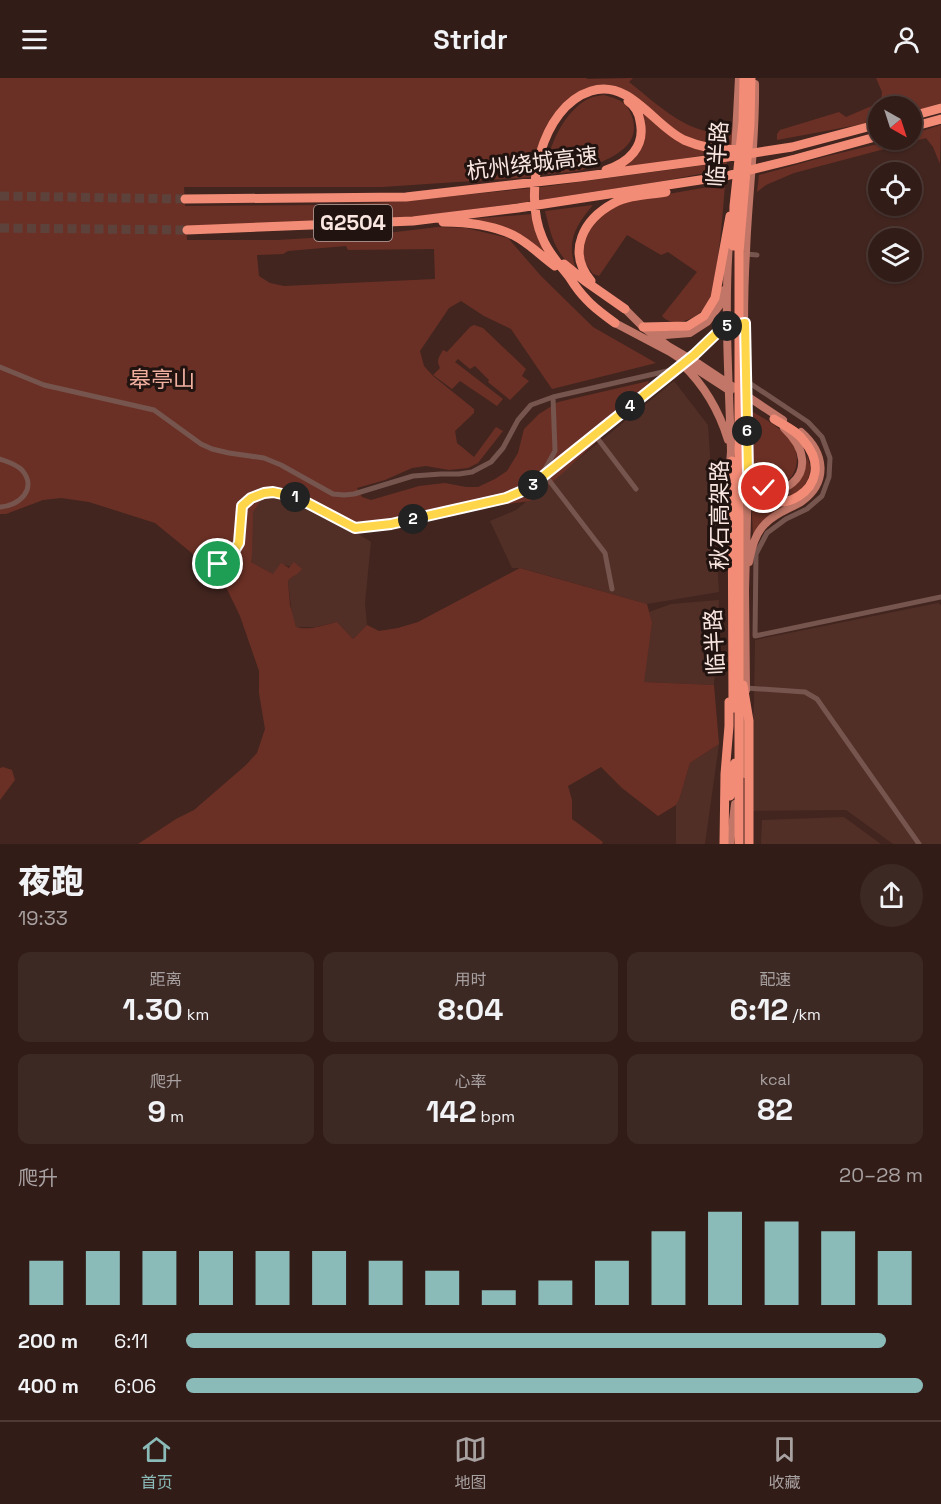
<!DOCTYPE html>
<html lang="zh">
<head>
<meta charset="utf-8">
<style>
  :root { --surface:#321c17; --page:#3d2924; --text:#f1f3f6; --muted:#a8a1a1; --line:#4d3a36; --accent:#8bbbb9 }
  body { margin:0; font-family:"Space Grotesk","Noto Sans SC",sans-serif; background:var(--page); color:var(--text); height:100vh; display:flex; flex-direction:column; font-size:22px; white-space:nowrap }
  * { box-sizing:border-box; margin:0 }
  p { font-size:20px; color:var(--muted) }
  .icon { flex:none; width:33px; height:33px; fill:none; stroke:currentColor; stroke-width:2; stroke-linecap:round; stroke-linejoin:round }
  .map { position:relative; height:766px; overflow:hidden }
  .panel { display:flex; flex-direction:column; background:var(--surface); flex:1 }
  .panel>* { flex:none }
  .needle { width:39px; rotate:141deg }
  .buttons { position:absolute; left:868px; top:18px; display:grid; gap:12px }
  .buttons a { display:grid; place-items:center; width:54px; height:54px; border-radius:50%; background:var(--surface); box-shadow:0 2px 4px #0004,0 0 0 2px var(--line); font-size:30px }
  .pin { position:absolute; display:grid; place-items:center; width:51px; height:51px; color:#fff; margin:-26px; border:3px solid #fff; border-radius:50%; box-shadow:0 2px 6px #0007 }
  .km { position:absolute; width:30px; height:30px; margin:-15px; border-radius:50%; background:#222; color:#fff; font-size:16px; line-height:30px; text-align:center }
  .round { display:grid; place-items:center; flex:none; width:63px; height:63px; border-radius:32px; background:var(--page) }
  .summary { display:flex; align-items:center; justify-content:space-between; height:102px; padding:0 18px }
  h1 { font-size:33px; font-weight:800; line-height:45px }
  .figures { display:grid; grid-template-columns:repeat(3,1fr); gap:9px; height:102px; padding:6px 18px }
  .figures div { display:grid; align-content:center; border-radius:12px; background:var(--page); text-align:center }
  .figures b { font-size:30px; font-weight:800 }
  .figures small { font-size:16px; font-weight:400 }
  .figures p { font-size:16px }
  .chart { height:168px; padding:12px 18px }
  .chart p { display:flex; justify-content:space-between }
  .chart svg { width:100%; height:108px; margin-top:6px; stroke:var(--accent); stroke-width:6 }
  ul { padding:0 18px; list-style:none; font-size:20px }
  li { display:grid; grid-template-columns:96px 72px 1fr; align-items:center; height:45px }
  li i { height:15px; border-radius:8px; background:var(--accent) }
  header { display:flex; justify-content:space-between; align-items:center; height:78px; padding:0 18px; background:var(--surface); font-size:27px; font-weight:800 }
  .tabs { display:flex; justify-content:space-around; align-items:center; height:84px; border-top:2px solid var(--line); background:var(--surface); font-size:16px; color:var(--muted) }
  .tabs a { display:grid; justify-items:center; gap:3px }
  .tabs .on { color:var(--accent) }
  .map>svg:first-child { display:block }
  .built { fill:#512f27 }
  .green { fill:#6b3025; fill-rule:evenodd }
  .lines { fill:none; stroke-linecap:round; stroke-linejoin:round }
  .highway-tunnel { stroke:#5d423c; stroke-width:9; stroke-dasharray:9 4.5; stroke-linecap:butt }
  .street { stroke:#76554e; stroke-width:5 }
  .primary { stroke:#c17667; stroke-width:8 }
  .highway { stroke:#f38c77; stroke-width:9 }
  .route-casing { stroke:#fff; stroke-width:12 }
  .route { stroke:#ffd54a; stroke-width:8 }
  .labels { text-anchor:middle; stroke-width:6; stroke-linejoin:round; paint-order:stroke }
  .shield { fill:#201310; stroke:#b8a7a2; stroke-width:1.5 }
  .shield-label { font-size:21px; font-weight:bold; fill:#f9e6e1 }
  .street-label { font-size:22px; fill:#f9e6e1; stroke:#201310 }
  .park-label { font-size:22px; fill:#f1afa0; stroke:#201310 }
</style>
</head>
<body>
<header><svg class="icon" aria-label="menu" viewBox="0 0 24 24"><path d="M4 6h16M4 12h16M4 18h16"/></svg>Stridr<svg class="icon" aria-label="person" viewBox="0 0 24 24"><circle cx="12" cy="8" r="4"/><path d="M4 21q1-7 8-7t8 7"/></svg></header>
<div class="map">
<svg width="941" height="766" viewBox="0 0 941 766">
  <rect width="100%" height="100%" fill="#42251f"/>
  <path class="built" d="M0 298 285 409 371 464 365 525 367 547 353 561 337 544 316 549H296L292 537 288 503 301 491 284 487 273 496 251 484Z
    M674 303 708 347 719 514 647 526 521 490H512L490 443 516 432Z
    M719 522 714 607 643 604 652 545 649 534 671 526Z
    M938 525 941 527V766H893L846 732 748 733 749 706 754 626 755 562Z
    M719 666 705 766H676V727L679 722 690 685Z
    M844 739 881 766H761L762 742Z"/>
  <path class="green" d="M0 0H586L588 1 633 0 629 4C656 25 680 50 715 55 721 56 728 53 734 52L732 69 706 67 683 57 606 8 562 28 533 99 382 109H184L185 128 326 127 396 124 542 109 727 84 726 91 663 103 527 124 413 139 186 150 187 162H277L379 156 438 149 466 150 508 160 541 198 593 249 656 285 552 311 511 251 484 238 461 223 449 230 420 273 424 288 433 298 474 331V335L455 353 457 365 474 379 496 349 503 353 478 385 468 390 449 392 426 388 412 390 385 402 357 410 362 419 371 422 419 408 445 405 466 409H478L495 401 507 393 518 375 524 351 539 336 558 324 649 303 639 328 607 354 564 394 530 423 355 446 295 415 279 411 260 413 261 422 253 434 252 476 251 484 273 496 281 485 289 490 294 484 302 491C299 496 292 498 288 503L290 527 296 549C309 553 324 547 337 544L353 561 367 547 379 553 398 550 418 544 520 490 647 526 652 545 644 604 714 607 719 666 690 685 679 722 676 727 658 738 622 710 601 689 568 708 572 722V741L603 764 602 766H138L176 741 194 732 246 687 257 675 265 651 259 615V593L240 538 225 507 215 494 155 445 89 424 61 420 43 422 6 436H0ZM346 168 348 172 434 171 435 201 284 208 270 205 259 198 257 177 283 176 288 173Z
    M876 0H941V25L912 34V28H879V43L777 62V56L780 52 839 34 846 39 881 24 882 14Z
    M604 17C621 22 628 24 633 42 639 66 617 77 599 85 594 87 588 90 582 92 570 95 557 95 545 96 548 69 564 32 590 20 594 18 599 18 604 17Z
    M637 28 652 43 717 75 618 91 640 71Z
    M941 47 940 86 933 69 926 60 794 95 766 107 757 114 759 97 824 79 894 62H912V56Z
    M725 106C723 133 721 159 717 186 715 197 714 209 711 219 707 230 696 240 684 243 675 245 669 245 662 238L697 194 668 174 661 177 627 157 599 198 593 196 586 186 582 173 583 162 600 138 623 124Z
    M593 127C575 148 565 165 577 193 554 174 552 160 545 133Z
    M534 136 549 177 469 141Z
    M474 247 483 250 526 291 522 298 529 303 510 322 488 304 489 302 475 288 470 291 458 281 455 284 503 321 497 328 460 303 452 311 433 297 440 290C436 282 439 279 443 272L447 274 470 249Z
    M750 332C761 339 775 346 785 356 816 386 779 427 757 400 755 398 752 396 751 393 750 387 751 380 751 374 751 360 750 346 750 332Z
    M807 377C808 382 811 387 810 392 808 412 791 422 773 417 781 414 796 404 802 397 806 392 806 384 807 377Z
    M751 414C761 427 772 429 788 427L753 458Z
    M3 689 12 692 15 702 0 722V690Z"/>
  <g class="lines">
    <path class="highway-tunnel" d="M0 118 185 121
      M0 150 187 152"/>
    <path class="street" d="M746 176 757 177
      M0 289 44 307 154 332 201 366 212 371 229 375 264 380 281 387 333 416 344 417 354 416 413 398 441 396H459L472 394 491 384 503 370 518 342 531 327 553 319 676 291 718 254 727 248 739 246
      M745 302 808 344 822 359 830 380 829 399 822 418 807 431 786 441 767 455 756 476 755 558 941 519
      M553 319 555 373 544 393 545 397 605 475 612 511
      M595 357 636 411
      M0 381C8 384 16 386 22 392 38 411 19 428 0 429
      M218 486 230 480 239 465 242 428 251 420 264 415 273 414 296 419 355 450 391 446 506 420 527 411 675 292
      M746 610 805 614 817 621 919 766"/>
    <path class="primary" d="M735 75 739 0
      M729 165C724 234 729 304 731 373L730 387
      M625 231 643 249 668 268 699 286 783 342
      M615 245 670 274 730 313
      M652 253 665 257 690 255 707 244 719 228 724 212
      M682 286C704 307 719 332 728 362
      M748 375C745 308 742 241 746 174 748 118 756 62 755 6
      M748 395C770 435 833 396 784 350
      M749 484C752 469 755 456 765 446 775 435 789 431 801 424 829 404 825 375 801 354
      M746 612 745 512 748 402
      M745 696V642
      M730 766 735 726"/>
    <path class="highway" d="M912 38 941 30
      M912 49 941 41
      M606 92C628 85 646 69 640 43 639 35 635 28 628 23
      M185 121 406 119 580 99 721 80 792 69 879 46
      M443 144C466 144 492 147 513 157 529 165 541 178 555 188
      M187 152 413 143 518 130 726 98 795 81 879 58
      M733 168 734 128 743 44 744 0
      M564 186 585 203 625 231
      M591 203C566 173 584 141 614 125 629 117 649 117 666 114
      M615 245C606 238 595 231 587 222 581 216 575 208 570 200 560 187 548 175 542 159 523 115 540 29 591 13 630 1 653 47 684 62 705 71 724 73 746 71
      M643 249 688 248 704 238 715 220 730 138
      M744 370C745 380 743 393 747 402 770 451 843 409 804 363 797 353 785 348 774 341
      M732 383 733 630
      M743 607 749 643V766
      M730 718 732 696 735 685
      M724 766 725 696 729 648V624
      M739 766V174L750 46 751 0"/>
  </g>
  <g class="lines">
    <defs>
      <path id="route" d="M218 486 230 480 239 465 242 428 251 420 264 415 273 414 296 419 355 450 391 446 506 420 527 411 694 277 718 254 727 248 745 245 748 394C752 402 756 406 764 410"/>
    </defs>
    <use href="#route" class="route-casing"/>
    <use href="#route" class="route"/>
  </g>
  <g class="labels">
    <rect class="shield" x="314" y="127" width="78" height="36" rx="4.5"/>
    <g class="shield-label">
      <text x="353" y="152">G2504</text>
    </g>
    <g class="street-label">
      <text transform="translate(717 76) rotate(-86)" y="8">临半路</text>
      <text transform="translate(532 85) rotate(-7)" y="8">杭州绕城高速</text>
      <text transform="translate(719 437) rotate(-90)" y="8">秋石高架路</text>
      <text transform="translate(714 564) rotate(-93)" y="8">临半路</text>
    </g>
    <g class="park-label">
      <text x="162" y="309">皋亭山</text>
    </g>
  </g>
</svg>
<div class="buttons">
<a><svg class="needle" viewBox="-14 -14 28 28"><path d="M0-13l5 13h-10z" fill="#e53935"/><path d="M0 13l5-13h-10z" fill="#a8a1a1"/></svg></a>
<a><svg class="icon" aria-label="locate" viewBox="0 0 24 24"><circle cx="12" cy="12" r="6"/><path d="M12 2v4M12 18v4M2 12h4M18 12h4"/></svg></a>
<a><svg class="icon" aria-label="layers" viewBox="0 0 24 24"><path d="M12 4l9 5-9 5-9-5zM3 14l9 5 9-5"/></svg></a>
</div>
<div class="pin" style="left:218px;top:486px;background:#1e9e55"><svg class="icon" aria-label="arrive" viewBox="0 0 24 24"><path d="M6 21V4h12l-3 4 3 4H6"/></svg></div>
<div class="pin" style="left:764px;top:410px;background:#d93025"><svg class="icon" aria-label="check" viewBox="0 0 24 24"><path d="M5 12l5 5 9-10"/></svg></div>
<b class="km" style="left:295px;top:419px">1</b>
<b class="km" style="left:413px;top:441px">2</b>
<b class="km" style="left:533px;top:407px">3</b>
<b class="km" style="left:630px;top:328px">4</b>
<b class="km" style="left:727px;top:248px">5</b>
<b class="km" style="left:747px;top:353px">6</b>
</div>
<section class="panel">
<div class="summary"><div><h1>夜跑</h1><p>19:33</p></div><a class="round"><svg class="icon" aria-label="share" viewBox="0 0 24 24"><path d="M12 15V3M7 8l5-5 5 5M5 13v7h14v-7"/></svg></a></div>
<div class="figures">
<div><p>距离</p><b>1.30<small> km</small></b></div>
<div><p>用时</p><b>8:04</b></div>
<div><p>配速</p><b>6:12<small> /km</small></b></div>
</div>
<div class="figures">
<div><p>爬升</p><b>9<small> m</small></b></div>
<div><p>心率</p><b>142<small> bpm</small></b></div>
<div><p>kcal</p><b>82</b></div>
</div>
<div class="chart"><p><span>爬升</span>20–28 m</p>
<svg viewBox="0 0 160 44" preserveAspectRatio="none"><path d="M5 44V26M15 44V22M25 44V22M35 44V22M45 44V22M55 44V22M65 44V26M75 44V30M85 44V38M95 44V34M105 44V26M115 44V14M125 44V6M135 44V10M145 44V14M155 44V22"/></svg>
</div>
<ul>
<li><b>200 m</b>6:11<i style="width:95%"></i></li>
<li><b>400 m</b>6:06<i style="width:100%"></i></li>
</ul>
</section>
<nav class="tabs">
<a class="on"><svg class="icon" aria-label="home" viewBox="0 0 24 24"><path d="M3 11l9-7 9 7M6 9v11h12V9"/></svg>首页</a>
<a><svg class="icon" aria-label="map" viewBox="0 0 24 24"><path d="M3 6l6-2 6 2 6-2v14l-6 2-6-2-6 2zM9 4v14M15 6v14"/></svg>地图</a>
<a><svg class="icon" aria-label="saved" viewBox="0 0 24 24"><path d="M7 4h10v16l-5-4-5 4z"/></svg>收藏</a>
</nav>
</body>
</html>
